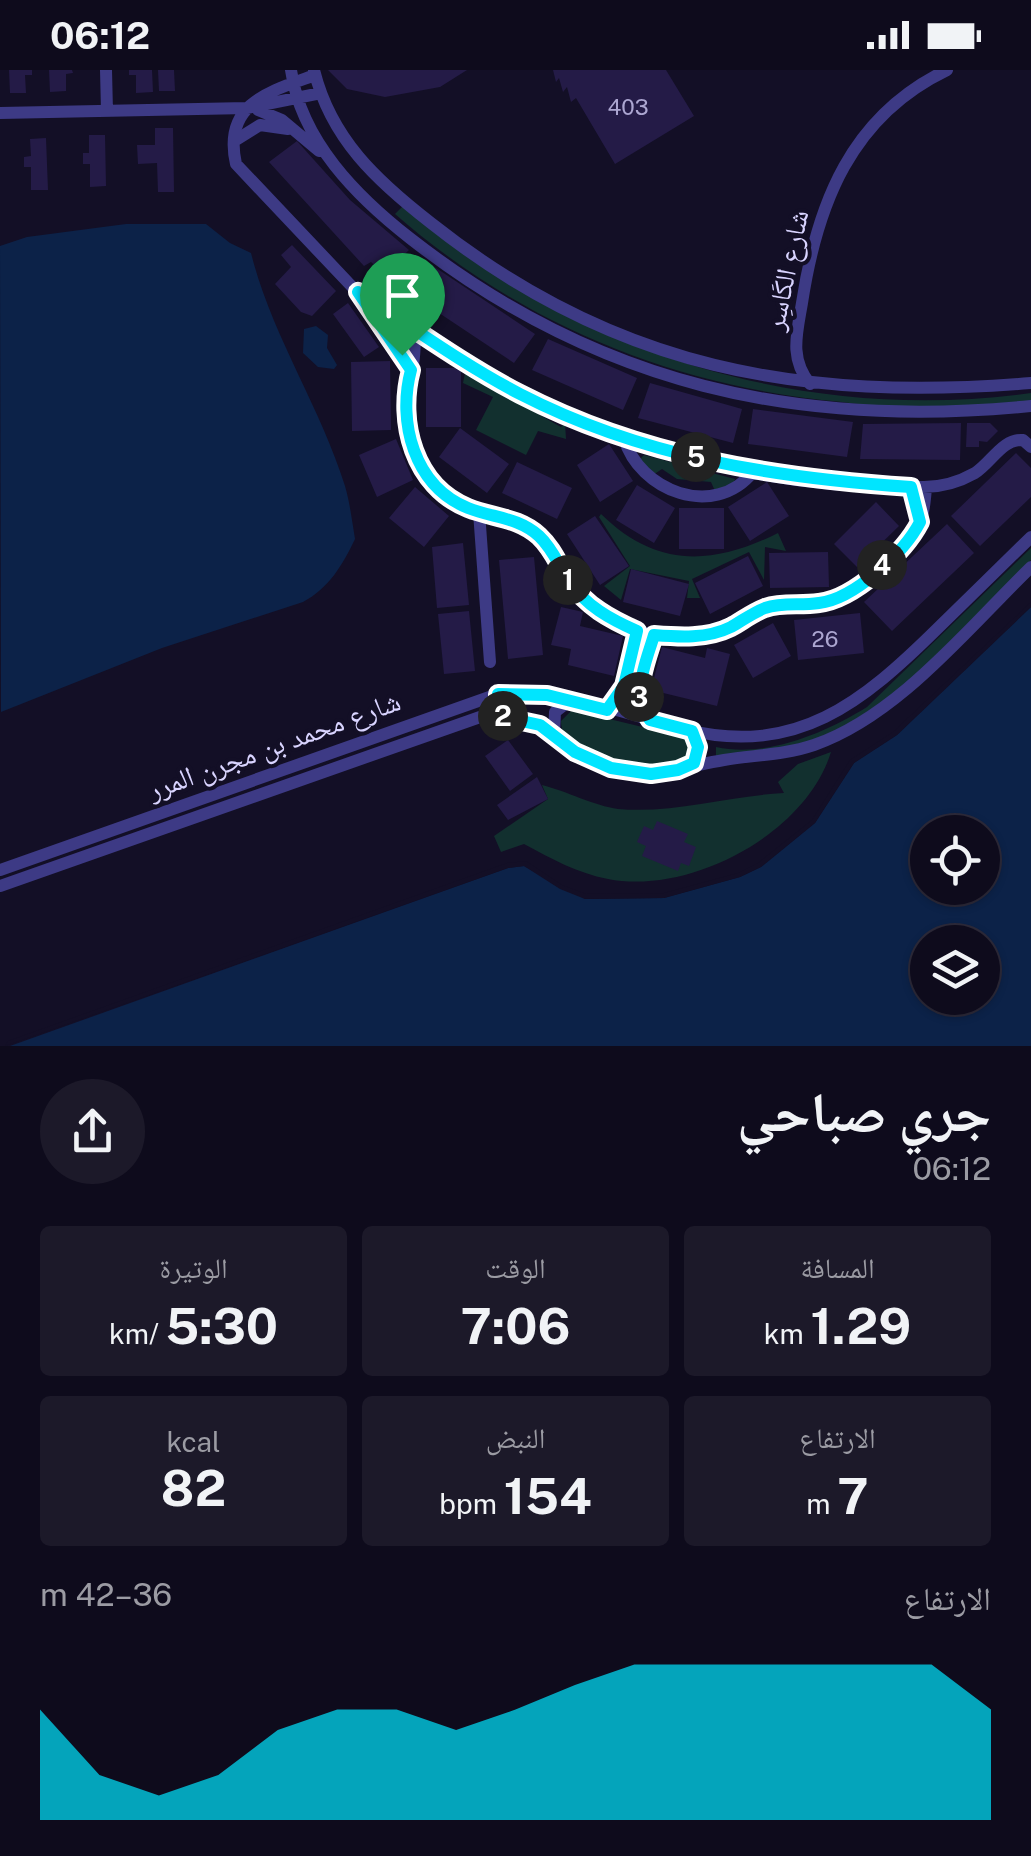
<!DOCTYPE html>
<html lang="ar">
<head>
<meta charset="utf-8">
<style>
  :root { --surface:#0e0b1c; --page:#1c1929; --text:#f1f3f6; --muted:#9b9ba3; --line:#2e2b3b; --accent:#00e5ff }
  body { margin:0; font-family:"Public Sans","Noto Naskh Arabic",sans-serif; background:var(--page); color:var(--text); direction:rtl; height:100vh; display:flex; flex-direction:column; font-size:38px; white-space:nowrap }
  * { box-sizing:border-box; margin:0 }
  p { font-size:32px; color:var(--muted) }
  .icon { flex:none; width:55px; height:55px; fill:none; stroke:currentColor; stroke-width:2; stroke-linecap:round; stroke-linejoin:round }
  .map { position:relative; height:976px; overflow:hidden; direction:ltr }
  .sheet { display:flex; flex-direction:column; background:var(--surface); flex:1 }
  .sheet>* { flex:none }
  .fabs { position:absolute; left:910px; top:745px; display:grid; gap:20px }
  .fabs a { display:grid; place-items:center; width:90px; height:90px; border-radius:50%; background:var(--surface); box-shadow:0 2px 8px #0004,0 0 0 2px var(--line); font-size:50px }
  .pin { position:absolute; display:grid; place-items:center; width:85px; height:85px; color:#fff; margin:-102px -42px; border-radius:50% 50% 50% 0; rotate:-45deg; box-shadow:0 0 10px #0007 }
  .pin .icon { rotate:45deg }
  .km { position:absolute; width:50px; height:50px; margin:-25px; border-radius:50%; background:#222; color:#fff; font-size:28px; line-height:50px; text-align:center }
  .round { display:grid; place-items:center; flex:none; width:105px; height:105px; border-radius:52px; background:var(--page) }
  .summary { display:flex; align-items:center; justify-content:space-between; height:170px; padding:0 40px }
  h1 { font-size:55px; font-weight:700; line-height:75px }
  .stats { display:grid; grid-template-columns:repeat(3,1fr); gap:15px; height:170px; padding:10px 40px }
  .stats div { display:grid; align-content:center; border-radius:10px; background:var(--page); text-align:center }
  .stats b { font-size:50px; font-weight:700 }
  .stats small { font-size:28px; font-weight:400 }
  .stats p { font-size:28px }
  .chart { height:280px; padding:20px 40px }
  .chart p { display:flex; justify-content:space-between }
  .chart svg { width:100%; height:180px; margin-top:10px; fill:var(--accent); opacity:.7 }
  .status { display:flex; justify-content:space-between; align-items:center; height:70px; padding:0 50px; background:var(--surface); direction:ltr }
  .status svg { height:28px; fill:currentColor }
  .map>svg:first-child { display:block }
  .green { fill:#12302f }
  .water { fill:#0c2248; fill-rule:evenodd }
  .pier { fill:#130f26 }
  .building { fill:#241b47 }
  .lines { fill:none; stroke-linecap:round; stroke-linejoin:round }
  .minor { stroke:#3d3a85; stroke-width:12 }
  .route-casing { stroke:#fff; stroke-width:20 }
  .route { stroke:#00e5ff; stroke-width:12 }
  .labels { text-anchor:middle; stroke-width:8; stroke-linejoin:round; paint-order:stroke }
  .number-label { font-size:22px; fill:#aca6d1 }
  .street-label { font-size:28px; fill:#d9d4ff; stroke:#130f26 }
</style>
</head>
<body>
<div class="status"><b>06:12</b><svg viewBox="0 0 49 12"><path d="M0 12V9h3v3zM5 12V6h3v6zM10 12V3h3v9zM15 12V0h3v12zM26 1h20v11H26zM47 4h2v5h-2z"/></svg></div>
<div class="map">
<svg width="1031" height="976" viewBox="0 0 1031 976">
  <rect width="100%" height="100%" fill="#130f26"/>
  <path class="green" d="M403 136C576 284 805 354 1031 323V332C993 334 955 339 917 339 892 339 867 335 842 332 675 317 522 255 395 144Z
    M465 303 561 357 565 353 566 369 538 361 526 385 476 360 493 327 463 313Z
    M644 385 735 409 733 416 715 421 711 412 677 409 662 399 653 405 639 390Z
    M601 444C656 498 712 496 778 463L786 481 765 477 764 510 749 482 692 509 700 528H687L689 511 630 499 621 530 604 516 630 496 599 447Z
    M1031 478V490L901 620 820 672 716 692V677C767 688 825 663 867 637Z
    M572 640 684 667 692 671 695 690C679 694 658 704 642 702 615 700 561 683 561 651Z
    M831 682C806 764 690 825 608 809 577 803 552 789 524 774L501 782 494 766 548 729 542 715C566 721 595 736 618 739 673 744 728 726 784 723L778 712 798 694Z"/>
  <path class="water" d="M126 154H206L230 173 251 183C271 264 320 336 345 416 350 433 352 451 355 469 342 496 329 518 303 532L162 578 1 642 0 176 27 167Z
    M316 256 328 265 327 278 337 295 334 299 318 297 303 283 304 259Z
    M1031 537V976H10L508 798 524 796 585 829 664 828 740 807 761 797 815 753 854 693 897 665ZM928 762H982V818H928ZM928 872H982V928H928Z"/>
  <path class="pier" d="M1031 532V537L897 665 854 693 815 753 761 797 740 807 664 828 585 829 560 819 524 796 508 798 5 976 8 971 507 793 526 791 562 815 586 824 664 823 738 803 758 793 812 750 850 690 893 662Z"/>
  <path class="building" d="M9 0H32V5H25L26 23H10Z
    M49 0H72L73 3 66 4V21L50 22Z
    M129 0H152L153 22 136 23V5H129Z
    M158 0H174L175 21H159Z
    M328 0H467L440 17 385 27 347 19Z
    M553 0H666L694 46 615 94 576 28 571 32 567 17 563 22 559 8 556 12Z
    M155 58H173L174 122H158L157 93 138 94 137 75H155Z
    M89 65H105L106 116 90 117V94H83V83H89Z
    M46 68 48 120H31V97H24V87L31 86 30 69Z
    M297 71 350 130 409 180 384 204 371 192 364 196 269 92Z
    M292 175 336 221 312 246 301 242 275 214 291 197 281 185Z
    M421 188 535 264 514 293 400 217Z
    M348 233 379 277 364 287 333 244Z
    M548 269 637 308 623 340 532 300Z
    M390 291 391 360 352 361 351 292Z
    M426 298H461V357H426Z
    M650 313 742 339 733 373 638 348Z
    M753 339 853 352 847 387 748 374Z
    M961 353 960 390 860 389 863 354Z
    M967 353H990L998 361 987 372 979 371V377H966Z
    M460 358 509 394 487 423 439 387Z
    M396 369 413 410 377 427 359 385Z
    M609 374 633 411 600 432 577 395Z
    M1016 383 1031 398V427L980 476 951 446Z
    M517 392 572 418 557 449 502 423Z
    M767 412 789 446 750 471 728 437Z
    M637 415 675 438 654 473 616 450Z
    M415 417 449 446 424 477 389 448Z
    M876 432 899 456 857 497 834 474Z
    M679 438H724V479H679Z
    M595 446 629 496 600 515 567 464Z
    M947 454 974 483 892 561 864 532Z
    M463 473 469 535 437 538 432 477Z
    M828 482 829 517 770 518 769 483Z
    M748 486 763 516 710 544 695 513Z
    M534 487 543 585 508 589 499 490Z
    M631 499 689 514 680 546 623 532Z
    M561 537 583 542 580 556 623 566 614 606 568 595 571 579 551 575Z
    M469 541 475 601 444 604 438 544Z
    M860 543 864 583 798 590 794 550Z
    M773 553 791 586 753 608 734 575Z
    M662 577 705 588 707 578 730 584 717 636 651 620Z
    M508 670 533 704 510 721 485 686Z
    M537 707 548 729 508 750 497 735Z
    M657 751 688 764 684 772 696 777 689 796 681 793 678 801 642 786 646 776 637 772 644 756 653 760Z"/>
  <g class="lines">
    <path class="minor" d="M106 0 107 41
      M291 0C301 71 357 127 411 169 598 315 798 359 1031 336
      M314 0C331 69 377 111 431 153 615 299 802 332 1031 313
      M315 5C271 21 222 33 236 94L358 223 411 300
      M258 40 282 50 319 81
      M0 43 247 38 321 23
      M236 70 260 55 288 59
      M358 223C412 256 463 295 520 324 640 386 788 421 924 417 942 417 959 412 975 403 991 393 1003 368 1023 370L1031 377
      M414 258C419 303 396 340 416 384 446 453 485 428 531 460 549 472 555 490 567 508 583 533 610 552 638 561 666 570 701 570 728 558 742 552 753 542 768 537 788 532 808 537 828 532 856 524 907 481 919 454 924 443 925 430 926 417
      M810 314C789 288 797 263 802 233 817 134 851 46 947 0
      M624 368C639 421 714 450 753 402
      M479 442 490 592
      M607 640 624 616 637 561
      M649 650 639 626 654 565
      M554 665 555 642 569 631
      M691 697 698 682 692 661
      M0 800 498 624C558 617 626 644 684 659 796 688 863 632 938 558 969 528 1000 497 1031 467
      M0 816 480 647C543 639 563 688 618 700 656 708 687 696 724 690 754 685 784 685 814 675 898 646 968 558 1031 497"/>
  </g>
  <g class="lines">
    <defs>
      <path id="route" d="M358 222C412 257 464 295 520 324 642 387 775 408 911 417L920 452C904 483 854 529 819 533 800 536 783 532 765 538 752 543 742 551 731 557 707 569 679 567 654 565 646 593 630 625 650 650L692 661 698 677 694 693 678 700 651 704 611 698 575 682 540 655 498 646V624L547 625 607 640 624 616 637 561C610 549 586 536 569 511 559 496 553 479 539 466 518 447 493 448 468 438 414 416 397 352 411 300Z"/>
    </defs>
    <use href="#route" class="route-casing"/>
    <use href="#route" class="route"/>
  </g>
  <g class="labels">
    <g class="number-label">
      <text x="628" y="45">403</text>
      <text x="825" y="577">26</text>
    </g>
    <g class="street-label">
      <text transform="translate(786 200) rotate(-78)" y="10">شارع الكَاسِر</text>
      <text transform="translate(274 675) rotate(-20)" y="10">شارع محمد بن مجرن المرر</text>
    </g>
  </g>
</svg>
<div class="fabs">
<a><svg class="icon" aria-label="locate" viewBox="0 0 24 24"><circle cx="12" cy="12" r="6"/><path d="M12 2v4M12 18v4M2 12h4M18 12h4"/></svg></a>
<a><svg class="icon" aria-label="layers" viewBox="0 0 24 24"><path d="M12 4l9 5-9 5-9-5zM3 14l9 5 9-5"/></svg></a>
</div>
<div class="pin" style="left:402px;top:285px;background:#1e9e55"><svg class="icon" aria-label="arrive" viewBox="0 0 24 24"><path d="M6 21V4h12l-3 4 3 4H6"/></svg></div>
<b class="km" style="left:568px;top:510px">1</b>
<b class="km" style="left:503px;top:646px">2</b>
<b class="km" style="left:639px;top:627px">3</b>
<b class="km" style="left:882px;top:495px">4</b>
<b class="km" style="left:696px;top:387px">5</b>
</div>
<section class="sheet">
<div class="summary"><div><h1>جري صباحي</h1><p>06:12</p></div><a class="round"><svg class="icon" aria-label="share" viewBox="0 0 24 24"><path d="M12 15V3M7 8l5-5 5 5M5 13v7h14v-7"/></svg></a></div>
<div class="stats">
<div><p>المسافة</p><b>1.29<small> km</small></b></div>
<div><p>الوقت</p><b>7:06</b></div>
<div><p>الوتيرة</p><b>5:30<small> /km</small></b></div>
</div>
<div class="stats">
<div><p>الارتفاع</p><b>7<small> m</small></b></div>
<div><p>النبض</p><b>154<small> bpm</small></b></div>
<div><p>kcal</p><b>82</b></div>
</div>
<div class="chart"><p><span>الارتفاع</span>36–42 m</p>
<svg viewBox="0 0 160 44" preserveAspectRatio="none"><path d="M0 44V17L10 33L20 38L30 33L40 22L50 17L60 17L70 22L80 17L90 11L100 6L110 6L120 6L130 6L140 6L150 6L160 17V44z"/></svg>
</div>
</section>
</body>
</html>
